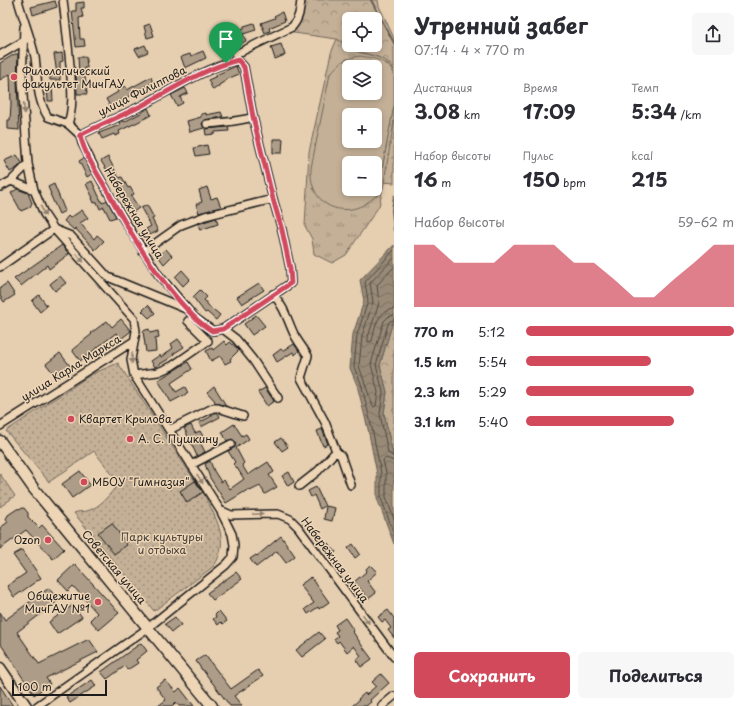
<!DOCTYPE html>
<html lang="ru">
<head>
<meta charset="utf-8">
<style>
  :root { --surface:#fff; --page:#f7f7f7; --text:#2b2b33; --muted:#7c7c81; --accent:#d1495b }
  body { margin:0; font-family:"Playpen Sans",sans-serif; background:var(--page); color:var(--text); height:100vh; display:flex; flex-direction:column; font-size:15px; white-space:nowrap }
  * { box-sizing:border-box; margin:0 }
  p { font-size:13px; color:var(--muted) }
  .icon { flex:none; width:22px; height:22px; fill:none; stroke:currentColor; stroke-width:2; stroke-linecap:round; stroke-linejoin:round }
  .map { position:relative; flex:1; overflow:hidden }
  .sheet { display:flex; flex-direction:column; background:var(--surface); width:360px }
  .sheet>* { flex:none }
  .tools { position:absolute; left:342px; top:12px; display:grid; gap:8px }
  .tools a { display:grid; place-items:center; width:40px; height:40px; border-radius:6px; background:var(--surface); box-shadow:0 2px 6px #0003; font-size:20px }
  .scale { position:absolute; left:12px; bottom:10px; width:95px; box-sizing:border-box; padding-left:4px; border:2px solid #1c1c1c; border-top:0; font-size:11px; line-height:14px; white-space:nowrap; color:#1c1c1c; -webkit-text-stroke:3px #eed5b6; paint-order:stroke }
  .pin { position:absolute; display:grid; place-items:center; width:34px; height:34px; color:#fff; margin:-41px -17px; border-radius:50% 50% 50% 0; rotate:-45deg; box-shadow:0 0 4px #0007 }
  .pin .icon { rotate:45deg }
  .round { display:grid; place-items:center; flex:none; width:42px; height:42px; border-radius:6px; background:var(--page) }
  .headline { display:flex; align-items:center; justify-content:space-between; height:68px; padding:0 20px }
  h1 { font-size:22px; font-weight:700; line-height:30px }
  .figures { display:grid; grid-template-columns:repeat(3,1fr); gap:6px; height:68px; padding:4px 20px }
  .figures div { display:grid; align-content:center }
  .figures b { font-size:20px; font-weight:700 }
  .figures small { font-size:11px; font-weight:400 }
  .figures p { font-size:11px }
  .chart { height:112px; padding:8px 20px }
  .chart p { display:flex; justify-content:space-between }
  .chart svg { width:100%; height:72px; margin-top:4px; fill:var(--accent); opacity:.7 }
  .button { display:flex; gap:8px; margin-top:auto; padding:8px 20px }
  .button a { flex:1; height:46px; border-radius:6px; background:var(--accent); color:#fff; font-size:16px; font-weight:700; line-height:46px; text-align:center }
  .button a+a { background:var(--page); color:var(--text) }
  ul { padding:0 20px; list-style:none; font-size:13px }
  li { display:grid; grid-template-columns:64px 48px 1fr; align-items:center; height:30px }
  li i { height:10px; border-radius:5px; background:var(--accent) }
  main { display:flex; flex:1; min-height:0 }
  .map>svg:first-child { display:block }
  .grass { fill:url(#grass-tufts); stroke:#70665a }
  .forest { fill:url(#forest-crowns); stroke:#70665a; fill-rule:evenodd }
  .park { fill:url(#park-dots); stroke:#70665a }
  .garden { fill:#c4b097; stroke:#70665a; fill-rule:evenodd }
  .water { fill:url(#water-waves); stroke:#665e53 }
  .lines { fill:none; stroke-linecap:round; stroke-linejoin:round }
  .shore { stroke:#4e4840; stroke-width:1 }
  .stream { stroke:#665e53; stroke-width:2 }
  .building { fill:#ad9c87; stroke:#1c1c1c }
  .minor-casing { stroke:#1c1c1c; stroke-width:10 }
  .secondary-casing { stroke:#1c1c1c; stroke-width:13 }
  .minor { stroke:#eed5b6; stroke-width:7 }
  .secondary { stroke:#eed5b6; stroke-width:10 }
  .oneway { fill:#908271 }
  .route-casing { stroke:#fff; stroke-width:8 }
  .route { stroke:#d1495b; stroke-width:5 }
  .poi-dot { fill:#d1495b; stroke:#eed5b6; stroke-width:1.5 }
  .labels { text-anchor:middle; stroke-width:3; stroke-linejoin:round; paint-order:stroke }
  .poi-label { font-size:11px; fill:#1c1c1c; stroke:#eed5b6; text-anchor:start }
  .street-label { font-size:11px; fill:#1c1c1c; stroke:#eed5b6 }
  .park-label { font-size:11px; fill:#46413b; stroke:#eed5b6 }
</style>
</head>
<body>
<main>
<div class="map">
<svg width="394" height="706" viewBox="0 0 394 706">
  <defs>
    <pattern id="grass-tufts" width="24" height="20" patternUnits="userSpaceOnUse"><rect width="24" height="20" fill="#c4b097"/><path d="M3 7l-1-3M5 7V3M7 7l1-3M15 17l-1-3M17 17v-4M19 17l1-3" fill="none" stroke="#9e8e7a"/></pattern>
    <pattern id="forest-crowns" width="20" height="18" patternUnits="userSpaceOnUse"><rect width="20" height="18" fill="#c4b097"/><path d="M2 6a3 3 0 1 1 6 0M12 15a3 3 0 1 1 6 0" fill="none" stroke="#9e8e7a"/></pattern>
    <pattern id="park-dots" width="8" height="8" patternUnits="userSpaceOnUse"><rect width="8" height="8" fill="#c4b097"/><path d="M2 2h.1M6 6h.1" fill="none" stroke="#9e8e7a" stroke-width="1.8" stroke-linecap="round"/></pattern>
    <pattern id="water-waves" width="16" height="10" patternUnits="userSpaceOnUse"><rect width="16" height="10" fill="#988a77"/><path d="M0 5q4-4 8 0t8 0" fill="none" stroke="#7b7061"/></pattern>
  </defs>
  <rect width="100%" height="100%" fill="#e6ceb0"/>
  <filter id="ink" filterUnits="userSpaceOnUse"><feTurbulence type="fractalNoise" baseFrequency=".025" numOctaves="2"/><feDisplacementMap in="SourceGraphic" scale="8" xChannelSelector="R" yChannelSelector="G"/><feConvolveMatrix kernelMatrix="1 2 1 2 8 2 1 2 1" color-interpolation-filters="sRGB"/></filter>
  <g filter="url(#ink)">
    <path class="grass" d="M337 39C343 43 349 48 356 51 367 56 393 56 394 73L386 63 346 59 313 189 377 196 394 105V127L390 157 379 206 346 255 332 263 314 254 312 239 305 226 309 152 331 53Z"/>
    <path class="forest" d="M303 0H378L379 6 394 38V70L388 62 378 57 356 51 337 39 294 33ZM349 19H375V45H349Z
      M394 121V183L384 182Z
      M394 318V460L384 413 387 392 380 365Z"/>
    <path class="park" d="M118 363 195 481 180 491 187 502 203 492C215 517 231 540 214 566L154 611 74 513C78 511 82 512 87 511 101 507 110 494 119 483L94 451 49 482 6 431 92 374Z
      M0 474 15 496 0 507Z"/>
    <path class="garden" d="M360 56C376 59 385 59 394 73V105L377 195C370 201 362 207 352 209 326 213 309 194 311 168L330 74C341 61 344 59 360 56ZM349 67H375V93H349ZM349 115H375V141H349ZM349 163H375V189H349Z"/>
    <path class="water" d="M394 245V318L380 365 387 392 384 413 394 460V544L377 498V474L368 429 357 385 350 368 353 334 364 301 360 280Z"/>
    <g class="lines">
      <path class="shore" d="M394 250 365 282 368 301 357 335 354 367 361 383 372 428 381 473V498L394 534
        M394 258 370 283 373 302 362 336 359 366 373 407 376 406 378 392 371 364 384 321 388 317 394 315
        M394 267 377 285 379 303 368 337V342L372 341C375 328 377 310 394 309
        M394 320 390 321 388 324 376 365 383 392 380 414 388 453 391 455 394 456
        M394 461 386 458 383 460 386 473V497L394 519"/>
      <path class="stream" d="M371 0 394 43
        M394 196 392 210 394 231"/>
    </g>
    <path class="building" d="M55 1 57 7 33 15 31 7Z
      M84 2V8H81L83 17 79 18 80 39H84L85 46 76 47 72 11H76V3Z
      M282 12 285 21 269 28 270 31 265 33 261 23 275 18 274 16Z
      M254 23 256 30 243 34 246 41 240 44 234 32 244 28V26Z
      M150 24 154 36 147 38 144 26Z
      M225 37 228 48 220 51 217 40Z
      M281 44 285 55 275 59 271 47Z
      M145 45 148 52 139 56 135 49Z
      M203 51 206 58 185 68 181 57 190 54 191 56Z
      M62 53 63 61 60 62V80H50V74H57L54 54Z
      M15 54H18L17 81 19 130 8 129V120H10L11 104 10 74 0 80V63Z
      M78 57H86L87 68H84L87 94H77L76 73H79Z
      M236 66 239 74 227 79V80L219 85V86L213 90 208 80 217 76 216 75Z
      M151 77 153 83 140 89 141 90 110 106 106 99 118 92 117 90 125 86 127 90Z
      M47 85H52L53 101H48Z
      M185 88 188 93 180 97 183 103 177 106 171 95Z
      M148 108 151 115 138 122 119 131 120 134 115 136 114 134 102 139 99 133 120 125 119 122 123 120 124 122 141 113Z
      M221 112 223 117 204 120 202 124 204 128 190 132 187 121 201 117V114L206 113V115Z
      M228 127 229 131 215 132V134L206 135 205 129Z
      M273 139H283L282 153H273Z
      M207 145 209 154 196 156 194 148Z
      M17 155 22 163 17 168 10 172 4 161Z
      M108 157 119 178 122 177 128 188 130 187 134 194 131 196 139 208 133 212 113 178 107 169H106L101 161Z
      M84 158 92 174 87 177 79 161Z
      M92 181 102 203 107 200 116 217 110 219 104 207 100 209 97 202 94 203 92 198H93L86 184Z
      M54 184 65 211 59 214 50 194H51L48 187Z
      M207 187 211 199 217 197 221 207 199 213 196 204 202 202 199 190Z
      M17 189 28 193 32 203 30 207 21 211 11 193Z
      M147 205 154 218 152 219 158 231 150 235 146 229 151 226 141 208Z
      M82 210 88 218 80 223 94 239 97 235 104 241 95 250 75 228 74 230 64 221 68 216 70 218Z
      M216 218 218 224 200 230 198 224Z
      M62 245 69 254 49 269 47 265 21 286 14 279Z
      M166 249 172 256 164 264 158 256Z
      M182 270 190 279 183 286 175 277Z
      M60 276 66 283 55 291 50 284Z
      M7 283 15 295 4 302 0 296V288Z
      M259 283 264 290 242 304 237 297Z
      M200 290 207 297 204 300 213 311 214 310 220 315 216 320 207 312 205 313 193 297Z
      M39 295 47 306 40 312 32 301Z
      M148 305 155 313 149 318 142 311Z
      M256 315 265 326 252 335 244 324Z
      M121 319 131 331 121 339 116 333 80 361 72 350 92 334 91 333 107 321 112 327Z
      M149 329 150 333 158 331 159 338 155 339 156 351 146 352 143 331Z
      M178 339 184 347 173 354 174 355 167 360 155 367 151 361 160 355 161 357 173 348 171 344Z
      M224 341 227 345 230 342 239 350 230 359 231 361 225 364 220 356 211 361 206 351 212 348 213 350Z
      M294 344 299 351 295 355 293 352 277 362 273 355 281 349 283 351Z
      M60 353 71 367 57 378 46 364Z
      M188 362 192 369 171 383 176 392 185 387 188 393 171 402 158 380Z
      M214 386 225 404 224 405 214 403 215 401 207 392Z
      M265 388 274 401 267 406 258 392Z
      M214 413H218L220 417 201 427 199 423 212 416V414Z
      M234 424 242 436 246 434 249 439 236 448 244 463 242 465 248 475 268 462 274 472 269 475 277 487 265 494 260 486 250 491 249 489 226 503 210 478 205 464 210 461 214 471 221 482 224 480 230 489 244 479 237 468 233 464 235 462 228 451 235 447 236 442 232 439 227 441 222 432Z
      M191 425 195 433 200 431 205 440 200 442 205 452 197 456 184 428Z
      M322 429 328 444 323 446 317 431Z
      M281 438 288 447 282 451 275 442Z
      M80 471 90 485 72 498 62 484Z
      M289 472 294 482 288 486 282 476Z
      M195 481 203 492 187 503 180 491Z
      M316 487 325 506 320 509 314 495 311 497 308 491Z
      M326 506 335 508 332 521 324 519Z
      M24 508 28 513V517L39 528 42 525 64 549 53 559 26 530 0 549V528L8 522 6 519 8 515 17 509Z
      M112 523 127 545 114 554 98 533Z
      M281 536 295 556 286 563 277 551 256 567 250 559 256 555 257 556Z
      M328 543 336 552 330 557 323 548Z
      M353 544 360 554 355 558 348 548Z
      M22 550 41 578 14 597 7 586 26 573 13 555Z
      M75 564 119 613 99 630 90 620 97 613 73 586 68 591 58 580Z
      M370 565 377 572 367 581 376 593 368 599 359 587 358 588 354 582 367 571 366 569Z
      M236 572 242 579 213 600 207 593Z
      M311 577 329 602 319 609 318 607 308 614 305 609 314 603 300 585Z
      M49 588 58 601 17 632 39 664 89 639 98 652 46 678 50 684 34 695 0 643V612L5 620Z
      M73 605 82 617 57 634 49 622Z
      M388 610 394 618V638L388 630 391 628 385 620 382 622 378 617Z
      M219 611 227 621 223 624 221 622 218 625 213 619 216 617 215 615Z
      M175 617 181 625 172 632 165 624Z
      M345 618 354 631 353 632 363 647 372 659 361 667 356 660 361 656 354 646 347 652 339 641 337 643 334 639 338 636 335 632 338 630 335 625Z
      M319 632 325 639 302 657 296 650Z
      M141 643 147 651 136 660 138 663 127 670 125 666 107 679 101 672Z
      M205 655 231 689 258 670 263 676 234 696 242 706H230L202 669V670L196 661Z
      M381 674 389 683 370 700 371 702 366 706H352L359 700 358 699 365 693 366 695 376 686 372 682Z
      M92 680 96 686 70 703 66 697Z
      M165 680 176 692 180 688 194 706H179L176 702 172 706H158L166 700 156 687Z
      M0 686 13 706H0Z"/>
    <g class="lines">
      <defs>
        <path id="minor" d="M18 0C23 19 31 38 35 57 38 78 36 98 48 117L68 124 80 135 82 143 96 171 121 215 158 274 194 317 213 331 223 329 291 283 290 268 282 230 273 199 253 117 244 67 238 60C203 69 173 89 141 106 121 116 100 125 80 135
          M63 0C66 26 69 52 71 77 72 93 73 109 68 124
          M24 27 22 81 28 164 34 190 44 214 54 229 134 319 136 331 131 360 134 375 220 510 232 534 234 545 233 557 226 565 145 630 37 706
          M236 54 292 27C299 19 300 11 301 0
          M0 55 24 41
          M207 124C223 122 238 122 253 117
          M11 181 34 190
          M0 187 11 181 28 164
          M56 230 71 236 108 277 186 309
          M143 252 181 225 205 216 273 199
          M0 267 54 229
          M273 294C285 308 287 319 294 334 298 342 304 349 308 356L301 378 325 422 336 451 341 456 351 485
          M223 329 236 339 253 360 278 398
          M134 375 158 372 172 366 208 341 188 321
          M0 426 134 341
          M169 430 213 408H218L243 416
          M191 465 231 444
          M299 486 318 471 336 451
          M220 510 231 515 278 514 290 519 298 527 394 657
          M382 706 394 696"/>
        <path id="secondary" d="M0 441 34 489 212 706
          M0 668 26 706"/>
      </defs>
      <use href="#minor" class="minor-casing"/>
      <use href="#secondary" class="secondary-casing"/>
      <use href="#minor" class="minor"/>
      <use href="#secondary" class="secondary"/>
    </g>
    <defs><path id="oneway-solid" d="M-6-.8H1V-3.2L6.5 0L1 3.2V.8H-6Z"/></defs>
    <g class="oneway">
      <use href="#oneway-solid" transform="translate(24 108) rotate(86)"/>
      <use href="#oneway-solid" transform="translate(43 211) rotate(65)"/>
      <use href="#oneway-solid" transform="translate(80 258) rotate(48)"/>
      <use href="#oneway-solid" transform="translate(132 358) rotate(91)"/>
      <use href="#oneway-solid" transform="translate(200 479) rotate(57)"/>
      <use href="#oneway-solid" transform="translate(258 514) rotate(-2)"/>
      <use href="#oneway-solid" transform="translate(366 619) rotate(54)"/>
    </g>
  </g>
  <g class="lines" filter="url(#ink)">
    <defs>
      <path id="route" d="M238 60 244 67 253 117 273 199 282 230 290 268 291 283 223 329 212 331C206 327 199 322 193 316 158 280 131 235 107 190 97 173 85 155 80 135 100 125 121 116 141 106 173 89 203 69 238 60Z"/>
    </defs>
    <use href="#route" class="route-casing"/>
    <use href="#route" class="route"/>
  </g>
  <g class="poi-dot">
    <circle cx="14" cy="77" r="4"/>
    <circle cx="71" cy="419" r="4"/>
    <circle cx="130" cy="439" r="4"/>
    <circle cx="84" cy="482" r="4"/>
    <circle cx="48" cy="540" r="4"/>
    <circle cx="98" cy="602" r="4"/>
  </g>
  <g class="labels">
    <g class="poi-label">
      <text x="22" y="75">Филологический<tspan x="22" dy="13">факультет МичГАУ</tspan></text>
      <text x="79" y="423">Квартет Крылова</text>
      <text x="138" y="443">А. С. Пушкину</text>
      <text x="92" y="486">МБОУ "Гимназия"</text>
      <text x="40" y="544" text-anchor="end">Ozon</text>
      <text x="90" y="600" text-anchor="end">Общежитие<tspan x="90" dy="13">МичГАУ №1</tspan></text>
    </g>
    <g class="street-label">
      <text transform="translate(142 91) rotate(-27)" y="4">улица Филиппова</text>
      <text transform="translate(134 213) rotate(59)" y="4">Набережная улица</text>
      <text transform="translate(71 368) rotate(-32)" y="4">улица Карла Маркса</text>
      <text transform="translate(335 560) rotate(53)" y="4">Набережная улица</text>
      <text transform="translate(114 567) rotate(50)" y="4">Советская улица</text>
    </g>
    <g class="park-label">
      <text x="162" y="541">Парк культуры<tspan x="162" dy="13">и отдыха</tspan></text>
    </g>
  </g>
</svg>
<div class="tools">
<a><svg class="icon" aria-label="locate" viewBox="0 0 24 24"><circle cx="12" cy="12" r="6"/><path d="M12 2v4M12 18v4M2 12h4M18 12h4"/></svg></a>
<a><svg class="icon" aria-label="layers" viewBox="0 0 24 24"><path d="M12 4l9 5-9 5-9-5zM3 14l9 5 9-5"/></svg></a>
<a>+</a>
<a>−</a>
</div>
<div class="scale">100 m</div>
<div class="pin" style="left:226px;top:63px;background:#1e9e55"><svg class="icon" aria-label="arrive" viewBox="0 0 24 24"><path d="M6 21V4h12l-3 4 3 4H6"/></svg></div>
</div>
<section class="sheet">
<div class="headline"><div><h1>Утренний забег</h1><p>07:14 · 4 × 770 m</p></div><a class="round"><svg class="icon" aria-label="share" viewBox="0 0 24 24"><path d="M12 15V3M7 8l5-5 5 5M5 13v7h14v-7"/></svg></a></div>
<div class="figures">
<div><p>Дистанция</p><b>3.08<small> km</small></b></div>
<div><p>Время</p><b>17:09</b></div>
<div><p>Темп</p><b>5:34<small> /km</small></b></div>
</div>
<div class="figures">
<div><p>Набор высоты</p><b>16<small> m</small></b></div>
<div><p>Пульс</p><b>150<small> bpm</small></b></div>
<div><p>kcal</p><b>215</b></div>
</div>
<div class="chart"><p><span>Набор высоты</span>59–62 m</p>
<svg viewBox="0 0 160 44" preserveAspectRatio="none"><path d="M0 44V6L10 6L20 17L30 17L40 17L50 6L60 6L70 6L80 17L90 17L100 27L110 38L120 38L130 27L140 17L150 6L160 6V44z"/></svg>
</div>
<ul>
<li><b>770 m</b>5:12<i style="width:100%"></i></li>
<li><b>1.5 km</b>5:54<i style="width:60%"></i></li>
<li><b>2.3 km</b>5:29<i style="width:81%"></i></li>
<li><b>3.1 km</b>5:40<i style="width:71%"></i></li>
</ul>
<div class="button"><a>Сохранить</a><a>Поделиться</a></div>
</section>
</main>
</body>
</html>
